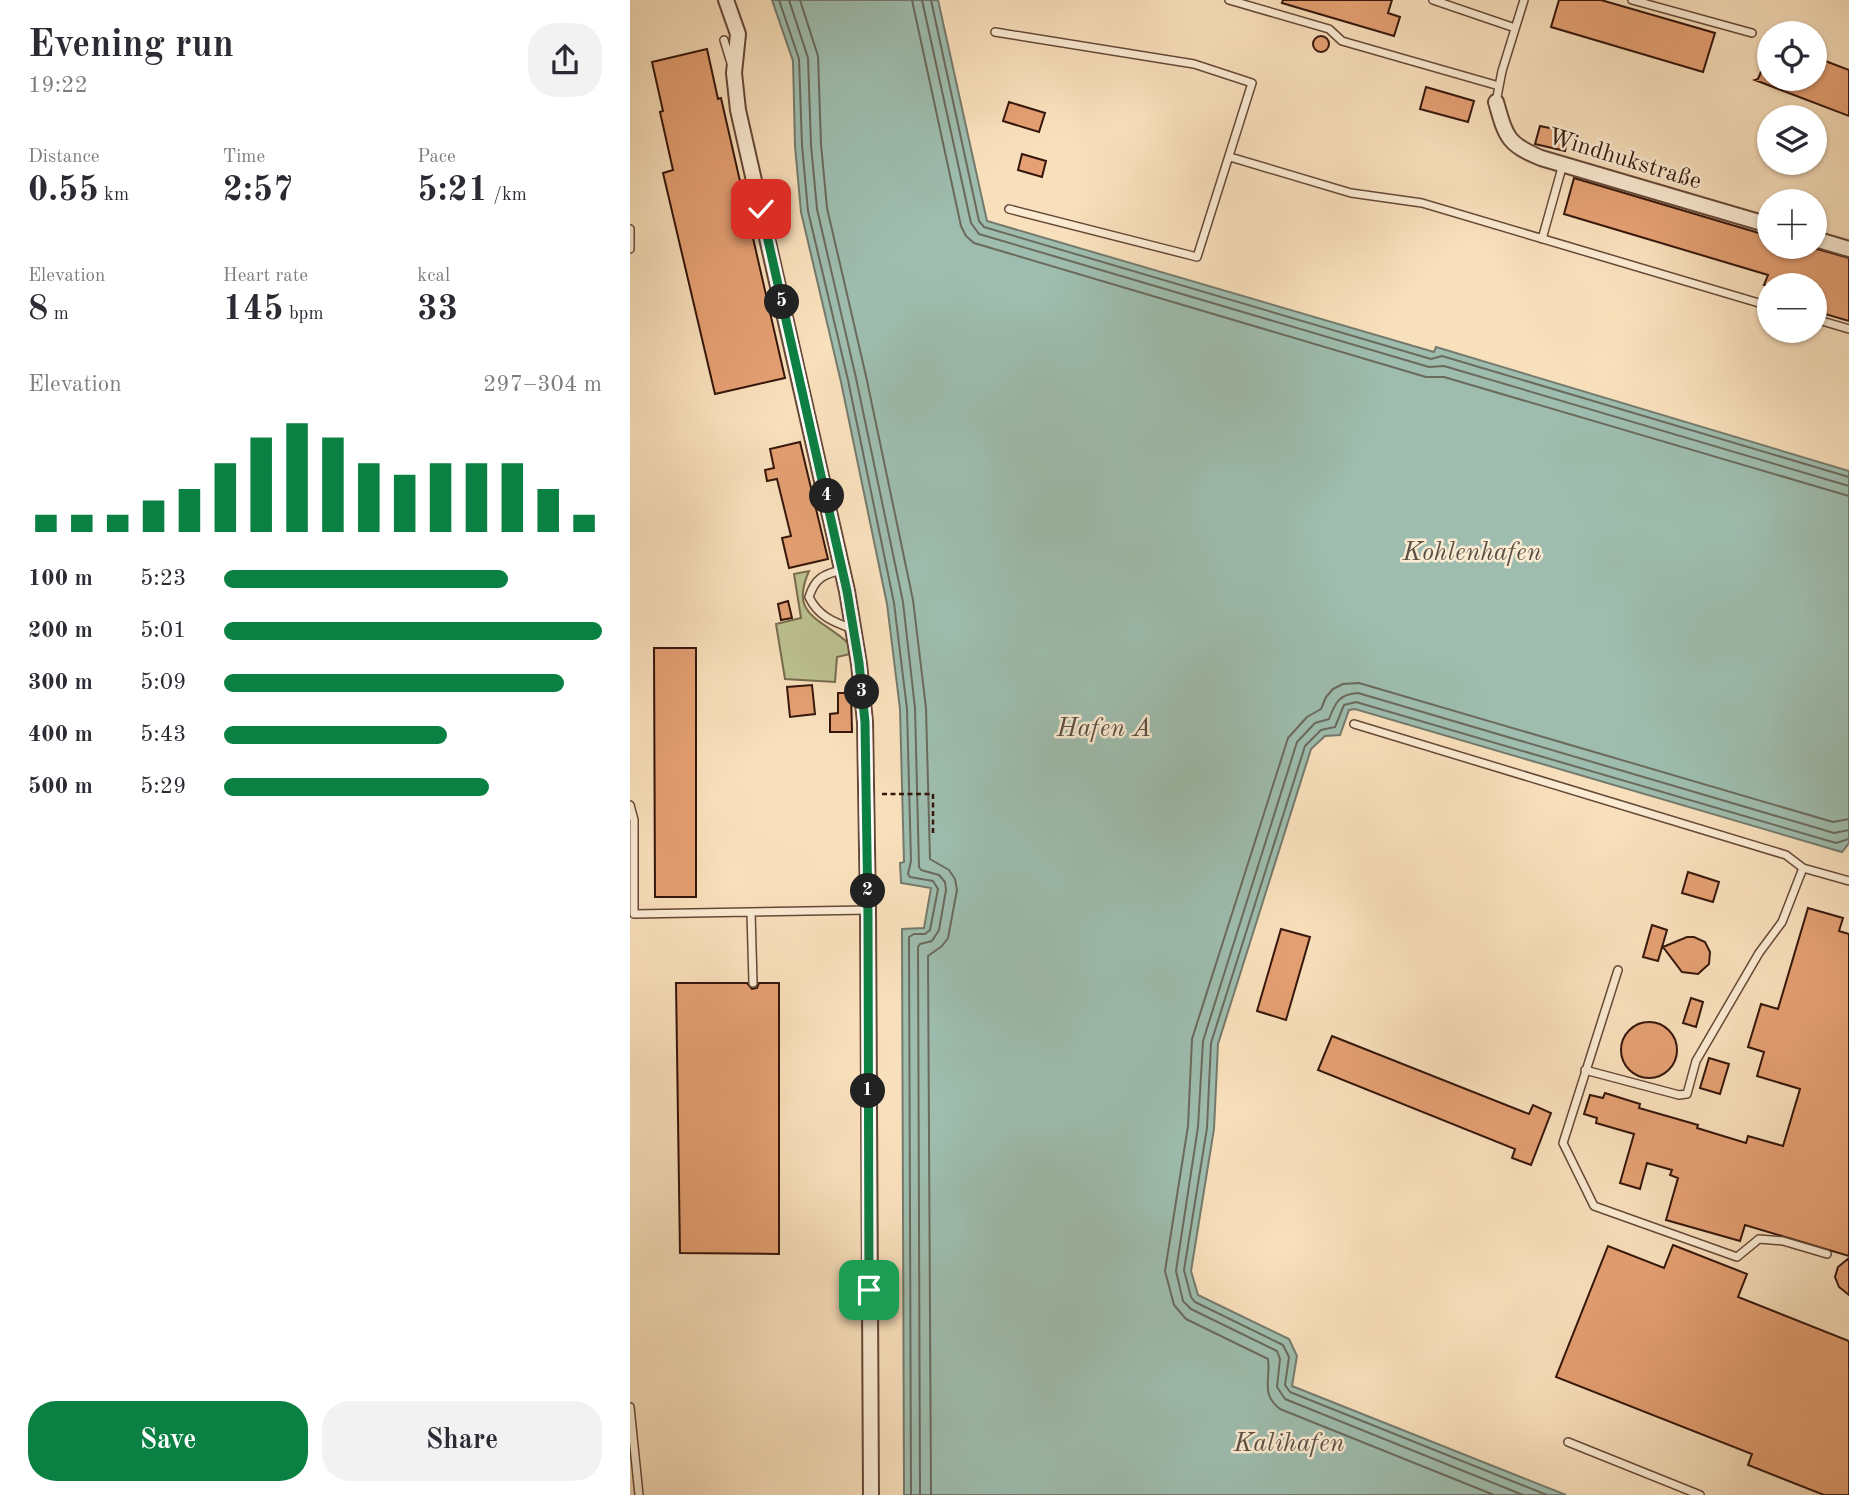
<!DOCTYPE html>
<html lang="en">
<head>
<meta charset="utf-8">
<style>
  :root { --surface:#fff; --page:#f2f2f3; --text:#2b2b33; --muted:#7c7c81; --accent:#0b8043 }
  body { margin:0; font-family:"Old Standard TT",serif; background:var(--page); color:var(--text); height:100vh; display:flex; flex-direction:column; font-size:26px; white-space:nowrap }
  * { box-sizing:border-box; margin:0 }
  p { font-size:23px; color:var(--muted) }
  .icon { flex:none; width:38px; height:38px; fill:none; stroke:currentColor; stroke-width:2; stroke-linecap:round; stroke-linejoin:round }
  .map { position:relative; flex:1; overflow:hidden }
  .panel { display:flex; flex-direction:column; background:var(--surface); width:630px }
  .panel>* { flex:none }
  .controls { position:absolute; left:1127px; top:21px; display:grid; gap:14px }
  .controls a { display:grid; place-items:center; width:70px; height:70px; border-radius:50%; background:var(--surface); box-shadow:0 2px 5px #0004; font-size:35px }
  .pin { position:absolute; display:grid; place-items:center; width:60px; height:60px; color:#fff; margin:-30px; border-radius:14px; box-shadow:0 4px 10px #0006 }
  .km { position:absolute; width:35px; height:35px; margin:-18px; border-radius:50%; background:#222; color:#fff; font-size:19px; line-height:35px; text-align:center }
  .round { display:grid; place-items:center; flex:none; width:74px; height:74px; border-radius:28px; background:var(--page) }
  .headline { display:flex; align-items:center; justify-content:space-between; height:119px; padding:0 28px }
  h1 { font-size:38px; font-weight:800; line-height:52px }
  .metrics { display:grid; grid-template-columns:repeat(3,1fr); gap:10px; height:119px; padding:7px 28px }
  .metrics div { display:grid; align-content:center }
  .metrics b { font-size:35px; font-weight:800 }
  .metrics small { font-size:19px; font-weight:400 }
  .metrics p { font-size:19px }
  .chart { height:196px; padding:14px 28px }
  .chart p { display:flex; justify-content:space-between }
  .chart svg { width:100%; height:126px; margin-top:7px; stroke:var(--accent); stroke-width:6 }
  .cta { display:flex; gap:14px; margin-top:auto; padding:14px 28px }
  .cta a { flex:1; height:80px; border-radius:28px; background:var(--accent); color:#fff; font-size:28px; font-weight:800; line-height:80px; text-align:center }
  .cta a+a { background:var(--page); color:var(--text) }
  ul { padding:0 28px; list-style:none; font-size:23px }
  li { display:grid; grid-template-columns:112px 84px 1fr; align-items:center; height:52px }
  li i { height:18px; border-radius:9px; background:var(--accent) }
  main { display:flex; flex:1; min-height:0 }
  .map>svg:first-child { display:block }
  .green { fill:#bcc291; stroke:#786c4e; stroke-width:2 }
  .water { fill:#9ebdaf; stroke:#747a6d; stroke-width:2 }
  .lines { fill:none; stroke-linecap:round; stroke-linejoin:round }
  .shore { stroke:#6a6a5d; stroke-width:2 }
  .building { fill:#e5a073; stroke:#35160b; stroke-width:2 }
  .lane-casing { stroke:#664837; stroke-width:10 }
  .street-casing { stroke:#664837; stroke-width:18 }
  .path { stroke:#35160b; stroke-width:2.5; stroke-dasharray:5 3.5; stroke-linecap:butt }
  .lane { stroke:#fbebd3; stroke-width:7 }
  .street { stroke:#fbebd3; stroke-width:14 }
  .route-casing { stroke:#fff; stroke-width:14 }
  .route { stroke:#0b8043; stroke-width:9 }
  .labels { text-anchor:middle; stroke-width:5; stroke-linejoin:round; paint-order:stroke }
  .street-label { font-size:24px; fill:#35160b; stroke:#fbebd3 }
  .water-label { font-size:26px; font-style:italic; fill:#5a5044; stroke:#fbebd3 }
</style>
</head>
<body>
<main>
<section class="panel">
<div class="headline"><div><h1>Evening run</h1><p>19:22</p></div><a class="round"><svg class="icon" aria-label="share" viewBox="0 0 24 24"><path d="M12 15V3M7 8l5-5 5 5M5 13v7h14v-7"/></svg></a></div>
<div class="metrics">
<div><p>Distance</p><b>0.55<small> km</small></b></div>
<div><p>Time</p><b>2:57</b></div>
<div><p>Pace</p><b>5:21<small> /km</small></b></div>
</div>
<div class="metrics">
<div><p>Elevation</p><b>8<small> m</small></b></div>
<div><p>Heart rate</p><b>145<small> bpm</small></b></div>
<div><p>kcal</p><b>33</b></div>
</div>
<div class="chart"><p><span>Elevation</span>297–304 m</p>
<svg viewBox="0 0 160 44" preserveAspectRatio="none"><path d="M5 44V38M15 44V38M25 44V38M35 44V33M45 44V29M55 44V20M65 44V11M75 44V6M85 44V11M95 44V20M105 44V24M115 44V20M125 44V20M135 44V20M145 44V29M155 44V38"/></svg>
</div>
<ul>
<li><b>100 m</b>5:23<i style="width:75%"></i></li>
<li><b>200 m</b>5:01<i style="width:100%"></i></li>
<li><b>300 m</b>5:09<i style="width:90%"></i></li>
<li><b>400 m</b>5:43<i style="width:59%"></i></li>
<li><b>500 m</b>5:29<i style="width:70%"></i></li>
</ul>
<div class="cta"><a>Save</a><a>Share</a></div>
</section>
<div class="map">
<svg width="1219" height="1495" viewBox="0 0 1219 1495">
  <rect width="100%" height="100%" fill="#f9e0bc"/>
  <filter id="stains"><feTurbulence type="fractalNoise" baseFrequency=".00286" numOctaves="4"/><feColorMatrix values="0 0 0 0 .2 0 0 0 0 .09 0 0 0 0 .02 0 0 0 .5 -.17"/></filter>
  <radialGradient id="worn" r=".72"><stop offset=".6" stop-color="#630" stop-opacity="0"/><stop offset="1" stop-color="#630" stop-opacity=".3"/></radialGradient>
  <path class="green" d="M179 571C159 616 191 618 218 643L220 654 207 657 205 682 155 679 146 624 171 618 164 574Z"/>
  <path class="water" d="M142 0H308L357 221 804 352 806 347 1219 471V843L1212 852 725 709 719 710 710 735 695 736 681 749 588 1044 584 1129 561 1271 568 1295 659 1339 667 1356 662 1386 936 1495H274L272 929 294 928 301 888 271 883 270 863 274 862 270 709 257 604 211 382 171 212 165 146 163 61Z"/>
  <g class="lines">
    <path class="shore" d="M149 0 169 59 172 145 178 211 218 380 264 603 277 709 281 861 278 874 280 877 303 881 308 889 300 930 295 934H284L279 937 281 1495
      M159 0 178 58 181 145 187 209 226 378 273 602 285 708 289 867 291 870 309 875 315 882 316 890 309 930 302 941 290 944 288 947 290 1495
      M170 0 188 56 191 144 197 208 236 376 283 600 296 708 300 859 319 870 325 879 327 890 318 938 312 946 298 956 301 1495
      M282 0 331 226 336 236 344 243 796 377H814L1219 496
      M292 0 341 223 349 234 799 367 814 366 1219 486
      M301 0 349 221 354 227 801 359 812 356 1219 477
      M864 1495 650 1409C630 1394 641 1378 638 1359L556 1319 544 1305 535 1271 558 1126 562 1039 658 738 677 717 691 709 696 697 703 689 713 684 729 683 1203 822 1219 819
      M893 1495 655 1399 647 1387 650 1359 647 1351 561 1309 553 1301 546 1271 568 1127 573 1041 667 742 685 723 699 719C705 703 709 694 728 693L1204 833 1219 830
      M917 1495 660 1392 655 1385 659 1357 653 1345 565 1302 561 1297 554 1270 577 1128 581 1043 675 746 691 730 705 727 714 705 726 702 1206 843 1219 839"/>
  </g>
  <path class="building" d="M653 0H762L758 13 770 17 764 36 652 3Z
    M929 0H971L1085 33 1073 72 921 27Z
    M683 44a8 8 0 1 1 16 0a8 8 0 1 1-16 0Z
    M77 49 88 99 91 98 155 378 85 394 33 173 43 170 30 112 33 111 22 62Z
    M1139 53V79H1185V57L1219 70V116L1125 80 1128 79Z
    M796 87 844 101 838 122 790 109Z
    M379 102 415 113 409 132 373 121Z
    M910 126 939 132 935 151 905 144Z
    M392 154 416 161 412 177 388 170Z
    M944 178 1139 236V247H1180L1219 258V321L1185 311V285H1134L1138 275 934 214Z
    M170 442 198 559 159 568 152 538 161 536 147 479 137 481 135 470 144 468 140 449Z
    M158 601 162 618 151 620 148 604Z
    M24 648H66V897H25Z
    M182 685 185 714 160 717 157 687Z
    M208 693H221L222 732H200V714L208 713Z
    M1058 872 1089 882 1083 902 1052 893Z
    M1178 908 1213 918 1209 931 1219 934V1256L1115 1225 1110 1241 1036 1220 1048 1178 1040 1175 1042 1170 1017 1163 1010 1189 990 1183 1004 1134 966 1123 967 1118 954 1114 960 1095 973 1098 975 1093 1010 1104 1009 1108 1068 1125 1067 1128 1116 1143 1118 1136 1153 1146 1170 1089 1127 1076 1134 1052 1118 1047 1131 1004 1148 1009Z
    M1022 925 1037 930 1028 961 1013 957Z
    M651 929 680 937 656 1020 627 1011Z
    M1057 937H1064L1075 942 1080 952 1079 964 1068 974 1052 972 1033 947Z
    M46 983H117L122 989 127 988 129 983H149V1254L50 1253Z
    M1061 998 1073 1002 1066 1027 1053 1023Z
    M991 1050a28 28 0 1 1 56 0a28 28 0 1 1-56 0Z
    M702 1036 899 1114 903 1105 921 1113 901 1165 882 1158 885 1149 688 1070Z
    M1079 1058 1099 1064 1090 1094 1070 1088Z
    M1043 1245 1117 1274 1108 1297 1219 1341V1495H1194L1118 1465 1122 1454 926 1377 978 1246 1034 1268Z
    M1219 1258V1295L1209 1287 1205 1277 1208 1267Z"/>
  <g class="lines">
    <defs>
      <path id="lane" d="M599 0 699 29 712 41 869 86
        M803 0 885 28
        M1002 0 1122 33
        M365 32 564 64 622 83 567 257 379 209
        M94 40 101 63
        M866 102 872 71 894 0
        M600 157 721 193 792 203 1139 306
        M0 229V249
        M912 239 933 164
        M1185 319 1219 329
        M212 570C194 574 185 578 179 597 188 616 203 622 223 629
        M724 724 1156 855 1173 868 1219 881
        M0 805 4 820V914L238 910
        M121 912 123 983
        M988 970 933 1143 964 1206 1107 1257 1129 1239 1153 1241 1197 1254
        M955 1070 1049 1095 1057 1094 1066 1061 1129 953 1152 922 1173 868
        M0 1407 9 1495
        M938 1442 1070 1495"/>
      <path id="street" d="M96 0 108 34 104 73 108 110 217 591 229 664 235 722 238 910 241 1495
        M866 102C876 137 877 144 911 158L1139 225
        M1185 239 1219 249"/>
    </defs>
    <use href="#lane" class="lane-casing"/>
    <use href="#street" class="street-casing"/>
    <path class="path" d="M252 794H303V836"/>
    <use href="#lane" class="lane"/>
    <use href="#street" class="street"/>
  </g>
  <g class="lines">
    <defs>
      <path id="route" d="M131 209 217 591 229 663 235 722 238 917 239 1290"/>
    </defs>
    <use href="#route" class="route-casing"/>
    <use href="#route" class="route"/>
  </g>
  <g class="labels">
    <g class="street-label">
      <text transform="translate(995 158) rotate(17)" y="8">Windhukstraße</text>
    </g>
    <g class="water-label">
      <text x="842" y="560">Kohlenhafen</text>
      <text x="474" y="736">Hafen A</text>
      <text x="659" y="1451">Kalihafen</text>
    </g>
  </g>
  <rect width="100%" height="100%" filter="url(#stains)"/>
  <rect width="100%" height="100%" fill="url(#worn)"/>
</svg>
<div class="controls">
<a><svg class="icon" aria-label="locate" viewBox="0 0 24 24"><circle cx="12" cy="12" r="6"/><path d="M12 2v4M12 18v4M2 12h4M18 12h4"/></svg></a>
<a><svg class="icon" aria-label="layers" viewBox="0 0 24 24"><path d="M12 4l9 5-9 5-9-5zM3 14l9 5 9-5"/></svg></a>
<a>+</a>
<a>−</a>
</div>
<div class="pin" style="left:239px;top:1290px;background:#1e9e55"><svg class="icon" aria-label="arrive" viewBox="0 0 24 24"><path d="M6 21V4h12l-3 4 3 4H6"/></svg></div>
<div class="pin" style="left:131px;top:209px;background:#d93025"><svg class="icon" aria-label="check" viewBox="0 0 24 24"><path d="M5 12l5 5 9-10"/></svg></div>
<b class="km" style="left:238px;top:1091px">1</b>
<b class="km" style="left:238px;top:891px">2</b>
<b class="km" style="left:232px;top:692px">3</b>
<b class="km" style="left:197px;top:496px">4</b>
<b class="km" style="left:152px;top:302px">5</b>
</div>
</main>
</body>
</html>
